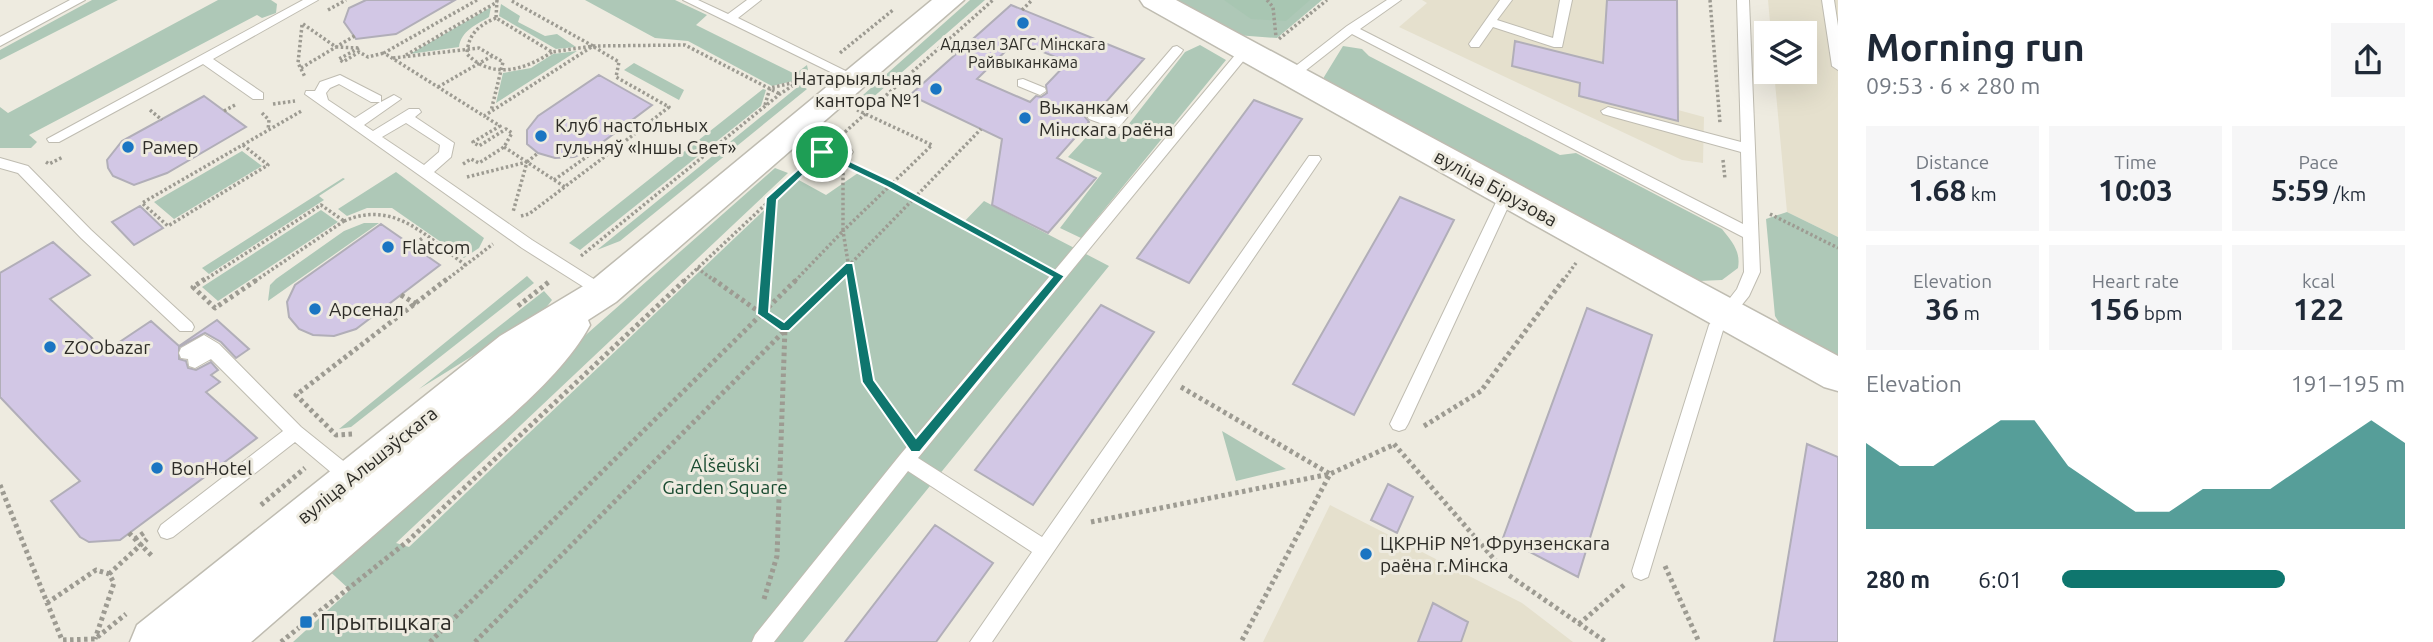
<!DOCTYPE html>
<html lang="en">
<head>
<meta charset="utf-8">
<style>
  :root { --surface:#fff; --page:#f6f6f7; --text:#1f2937; --muted:#747a83; --accent:#0f766e }
  body { margin:0; font-family:Ubuntu,sans-serif; background:var(--page); color:var(--text); height:100vh; display:flex; flex-direction:column; font-size:26px; white-space:nowrap }
  * { box-sizing:border-box; margin:0 }
  p { font-size:23px; color:var(--muted) }
  .icon { flex:none; width:38px; height:38px; fill:none; stroke:currentColor; stroke-width:2; stroke-linecap:round; stroke-linejoin:round }
  .map { position:relative; flex:1; overflow:hidden }
  .side { display:flex; flex-direction:column; background:var(--surface); width:595px }
  .side>* { flex:none }
  .buttons { position:absolute; left:1754px; top:21px; display:grid; gap:14px }
  .buttons a { display:grid; place-items:center; width:63px; height:63px; border-radius:0px; background:var(--surface); box-shadow:0 7px 28px #0002; font-size:35px }
  .pin { position:absolute; display:grid; place-items:center; width:60px; height:60px; color:#fff; margin:-30px; border:4px solid #fff; border-radius:50%; box-shadow:0 2px 7px #0007 }
  .round { display:grid; place-items:center; flex:none; width:74px; height:74px; border-radius:0px; background:var(--page) }
  .headline { display:flex; align-items:center; justify-content:space-between; height:119px; padding:0 28px }
  h1 { font-size:38px; font-weight:600; line-height:52px }
  .metrics { display:grid; grid-template-columns:repeat(3,1fr); gap:10px; height:119px; padding:7px 28px }
  .metrics div { display:grid; align-content:center; border-radius:0px; background:var(--page); text-align:center }
  .metrics b { font-size:30px; font-weight:600 }
  .metrics small { font-size:19px; font-weight:400 }
  .metrics p { font-size:19px }
  .chart { height:196px; padding:14px 28px }
  .chart p { display:flex; justify-content:space-between }
  .chart svg { width:100%; height:126px; margin-top:7px; fill:var(--accent); opacity:.7 }
  ul { padding:0 28px; list-style:none; font-size:23px }
  li { display:grid; grid-template-columns:112px 84px 1fr; align-items:center; height:52px }
  li i { height:18px; border-radius:9px; background:var(--accent) }
  main { display:flex; flex:1; min-height:0 }
  .map>svg:first-child { display:block }
  .built { fill:#e5e0cd }
  .green { fill:#aec8b7 }
  .forest { fill:#a8c6b2 }
  .building { fill:#d2c7e5; stroke:#b1aeb8; stroke-width:2; fill-rule:evenodd }
  .lines { fill:none; stroke-linecap:round; stroke-linejoin:round }
  .lane-casing { stroke:#bfbcb1; stroke-width:2 }
  .secondary-casing { stroke:#bfbcb1; stroke-width:3 }
  .path-far1 { stroke:#9d9b92; stroke-width:3.5; stroke-dasharray:2.5 2.5; stroke-linecap:butt }
  .path { stroke:#9d9b92; stroke-width:5; stroke-dasharray:3.5 3.5; stroke-linecap:butt }
  .lane { fill:#fff; fill-rule:evenodd }
  .secondary { fill:#fff; fill-rule:evenodd }
  .route { fill:#0f766e; stroke:#fff; stroke-width:2; fill-rule:evenodd }
  .poi-dot { fill:#1a75c2; stroke:#eeebe0; stroke-width:2.5 }
  .labels { text-anchor:middle; stroke-width:6; stroke-linejoin:round; paint-order:stroke }
  .far-poi-label { font-size:16px; fill:#2d2c27; stroke:#eeebe0 }
  .poi-label { font-size:19px; fill:#2d2c27; stroke:#eeebe0; text-anchor:start }
  .street-label { font-size:19px; fill:#2d2c27; stroke:#eeebe0 }
  .park-label { font-size:19px; fill:#1a4c31; stroke:#eeebe0 }
  .near-poi-label { font-size:23px; fill:#2d2c27; stroke:#eeebe0; text-anchor:start }
</style>
</head>
<body>
<main>
<div class="map">
<svg width="1838" height="642" viewBox="0 0 1838 642">
  <rect width="100%" height="100%" fill="#eeebe0"/>
  <path class="built" d="M1422 0H1677L1678 110 1704 117 1703 163 1682 160 1399 27 1427 3Z
    M1768 0H1838V237L1787 212 1774 72H1804V33H1771Z
    M1330 505 1522 603 1573 642H1263Z"/>
  <path class="green" d="M92 0H118L0 60V50Z
    M218 0H271L277 4 276 13 262 18 257 15 29 135 37 142 31 148H0V107L8 113Z
    M585 0H675L707 15 696 25 795 74 807 65 808 70 793 81 772 86 688 41 655 38Z
    M970 0H985L863 106 854 103Z
    M1174 0H1322L1277 38 1236 35Z
    M501 4 520 16 518 22 545 36 557 34 576 47 556 49 499 16Z
    M491 7 489 17C476 25 461 31 459 47L410 54Z
    M1200 45 1226 60 1081 238 1060 228 1102 173 1068 157 1092 131 1121 134 1185 52Z
    M1343 46 1362 49 1369 56 1560 155 1576 153 1722 229C1732 242 1741 251 1738 268L1722 280 1699 281 1324 83V77Z
    M577 51 496 103 503 73 531 68 553 54Z
    M634 63 684 90 679 100 624 70Z
    M800 85 807 89 620 241 597 250Z
    M763 89 766 90 761 106 580 250 569 243Z
    M242 151 262 166 174 219 154 202Z
    M775 168 788 173 396 543 409 547 797 179 826 195 858 173 960 226 984 201 1109 266 803 642H293L350 590 324 566Z
    M396 172 484 238 479 248 464 258 392 208H367L347 216 338 209Z
    M343 178 345 179 319 196 324 200 209 274 202 268Z
    M321 210 338 222 218 301 202 287Z
    M1787 212 1838 237V366L1785 332 1775 316 1766 219Z
    M364 223H379L268 301 270 285 276 279 344 231Z
    M527 276 534 283 351 427 339 429Z
    M544 291 552 300 542 313 419 389Z
    M1222 431 1286 469 1236 481Z"/>
  <path class="forest" d="M1224 0H1310L1286 21 1251 19Z"/>
  <path class="building" d="M366 0H455L396 34 356 39 344 22 349 8Z
    M1607 0H1677L1678 121 1579 96 1580 83 1512 66 1515 41 1603 63Z
    M1011 5 1144 59 1098 111 1093 110 1086 114 1085 117 1089 122 1057 158 1096 178 1048 233 992 205 1002 139 910 95ZM1016 41 1068 62 1046 85 1047 93 1041 97 1036 96 1030 102 977 79Z
    M599 75 652 105 592 150 574 157 555 158 538 153 527 144V130L538 116Z
    M204 96 246 127 167 173 134 185 113 176 108 168 107 160 122 141Z
    M1254 100 1302 119 1189 283 1137 258Z
    M1400 197 1454 220 1354 415 1293 384Z
    M140 206 163 228 134 245 112 222Z
    M381 224 440 265 356 329 334 336 313 335 299 329 289 317 287 302 295 285Z
    M53 242 90 275 50 299 106 351 151 321 179 346 217 320 249 349 236 358 221 342 205 333 179 347V359L186 361 188 368 196 370 211 362 218 370 211 375 220 382 206 392 257 438 120 540 89 542 80 537 51 501 80 481 0 397V273Z
    M1101 305 1154 332 1033 505 975 470Z
    M1587 308 1652 335 1578 577 1503 538Z
    M1807 444 1838 457V642H1774Z
    M1388 484 1413 497 1397 533 1371 520Z
    M935 525 993 563 936 642H845Z
    M1433 603 1468 622 1461 642H1418Z"/>
  <g class="lines">
    <defs>
      <path id="lane" d="M70 0H85L0 46V37Z
        M303 0H318L213 59 263 93V99H253L203 64 59 142H49L47 139Z
        M683 0H698L728 14 747 0H761L738 18 862 79 861 82H851Z
        M1387 0H1401L1360 29 1743 224 1741 152 1603 114 1601 111 1608 107 1741 142 1737 0H1749L1760 272 1749 296 1724 327 1648 577 1641 580 1634 577 1632 571 1709 325 1737 289 1744 272 1743 237 1352 34 1296 78H1288V72L1347 26Z
        M1500 0H1512L1497 20 1553 38 1560 0H1572L1562 47H1554L1493 27 1479 47H1471L1469 44Z
        M1822 0H1834L1838 26V70L1832 66Z
        M1177 46 1183 50 1181 53 1119 127 1114 128 1089 119 1087 116 1094 112 1112 118 1173 47Z
        M1245 47 1249 48V54L918 458 1042 537 1309 156H1319L1321 159 1319 162 992 642H970L1032 552 908 471 774 642H752L755 635 900 455 1241 48Z
        M340 75 381 96V102L394 95 401 99 364 125 373 131 409 109H419L421 112 415 117 454 143 451 157 434 172 532 240 608 288 611 292 608 296H598L522 248 305 94 306 91H315L320 82ZM339 84 371 102H380L355 118 328 100 326 93 330 88ZM406 123 440 145 439 152 424 165 382 137Z
        M1023 79 1045 88 1046 91 1040 95 1018 86V80Z
        M799 123 851 149 853 152 851 155H841L794 130 792 127Z
        M0 158 28 166 91 230 192 323 194 327 192 331H180L81 238 18 173 0 168Z
        M1507 189 1514 194 1408 424 1405 429 1399 431 1393 429 1390 424 1500 194Z
        M204 335 219 344 301 427 357 472 360 478 357 484 351 486 345 484 295 442 173 537 167 539 161 537 158 531 161 525 283 431 211 359 195 368 189 366 188 359 181 358 179 353 181 348Z"/>
      <path id="secondary" d="M932 0H964L616 302 588 320 590 325C563 376 497 428 453 466 386 525 319 583 251 642H130L137 625 500 336 590 282Z
        M1140 0H1176L1838 356V391L1824 387 1144 6Z"/>
    </defs>
    <use href="#lane" class="lane-casing"/>
    <use href="#secondary" class="secondary-casing"/>
    <path class="path-far1" d="M477 0 384 53 484 116 593 46 510 0
      M497 0 496 18 552 52 593 46 685 45 780 94
      M1267 0 1273 7 1276 37
      M1710 0 1720 123
      M328 10 346 0
      M1022 10 1032 0
      M496 18C479 25 468 34 467 54 492 80 525 70 552 52
      M303 24 336 47 359 48
      M302 25 298 63 305 77
      M1279 39 1327 0
      M594 47 619 62 616 77 669 107 637 132 625 125
      M359 48 339 59 343 62 359 52 368 57 384 53
      M840 53 893 10
      M406 55 497 2
      M393 58 479 48 503 62 491 111
      M301 68 356 35
      M438 87 492 56
      M273 104 295 101
      M765 105 770 88 796 82
      M150 110 162 120
      M224 111 235 105
      M262 113 269 120 268 130
      M845 132 993 0
      M243 145 268 165 168 226 142 203 303 110
      M504 147 565 187
      M1723 160 1725 179
      M46 162 49 164 63 157
      M527 162 538 153
      M463 164 471 159 479 163 504 147 512 133 506 129 479 146 473 142 500 126 484 116
      M854 168 891 184 1041 266
      M467 177 527 162 513 212
      M554 180 606 143
      M1770 214 1838 248
      M521 216 529 214 637 132
      M344 221C396 199 427 238 467 266
      M412 246 424 237
      M581 256 780 94 807 76
      M697 268 715 281
      M203 281 321 205 344 221
      M255 281 344 221
      M445 281 493 244
      M684 281 817 156
      M765 281 771 199
      M795 281 843 231V167
      M834 281 981 129
      M851 281 843 231 932 145 857 110
      M1563 281 1576 263"/>
    <path class="path" d="M205 279 193 287 215 308 258 279
      M713 279 762 314
      M851 279 868 381 903 430
      M401 295 416 304
      M518 306 550 281
      M1181 387 1330 474 1241 642
      M1424 426 1481 391 1564 279
      M352 434 336 435 296 395 447 279
      M1394 444 1507 574 1606 642
      M0 485 62 640 95 639 126 614
      M261 505 305 468
      M1091 522 1330 474 1393 445
      M129 533 153 557
      M135 539 145 532
      M1665 566 1699 642
      M109 574 147 539
      M764 599 777 556 785 328 763 314 765 279
      M47 603 96 570 109 574 114 583 95 639
      M1579 624 1624 585
      M281 642 408 541 686 279
      M430 642 797 279
      M475 642 836 279"/>
    <use href="#lane" class="lane"/>
    <use href="#secondary" class="secondary"/>
  </g>
  <path class="route" d="M822 148 894 182 1065 276 920 452H911L862 382 846 276 789 331H781L757 314 766 198ZM823 156 887 187 1052 277 916 438 874 380 853 263H846L784 322 769 312 777 200Z"/>
  <g class="poi-dot">
    <circle cx="1023" cy="23" r="7"/>
    <circle cx="936" cy="89" r="7"/>
    <circle cx="1025" cy="118" r="7"/>
    <circle cx="541" cy="136" r="7"/>
    <circle cx="128" cy="147" r="7"/>
    <circle cx="388" cy="247" r="7"/>
    <circle cx="315" cy="309" r="7"/>
    <circle cx="50" cy="347" r="7"/>
    <circle cx="157" cy="468" r="7"/>
    <circle cx="1366" cy="554" r="7"/>
    <rect x="299" y="615" width="14" height="14" rx="3.5"/>
  </g>
  <g class="labels">
    <g class="far-poi-label">
      <text x="1023" y="50">Аддзел ЗАГС Мінскага<tspan x="1023" dy="18">Райвыканкама</tspan></text>
    </g>
    <g class="poi-label">
      <text x="922" y="85" text-anchor="end">Натарыяльная<tspan x="922" dy="22">кантора №1</tspan></text>
      <text x="1039" y="114">Выканкам<tspan x="1039" dy="22">Мінскага раёна</tspan></text>
      <text x="555" y="132">Клуб настольных<tspan x="555" dy="22">гульняў «Іншы Свет»</tspan></text>
      <text x="142" y="154">Рамер</text>
      <text x="402" y="254">Flatcom</text>
      <text x="329" y="316">Арсенал</text>
      <text x="64" y="354">ZOObazar</text>
      <text x="171" y="475">BonHotel</text>
      <text x="1380" y="550">ЦКРНіР №1 Фрунзенскага<tspan x="1380" dy="22">раёна г.Мінска</tspan></text>
    </g>
    <g class="street-label">
      <text transform="translate(1496 188) rotate(29)" y="7">вуліца Бірузова</text>
      <text transform="translate(367 465) rotate(-39)" y="7">вуліца Альшэўскага</text>
    </g>
    <g class="park-label">
      <text x="725" y="472">Aĺšeŭski<tspan x="725" dy="22">Garden Square</tspan></text>
    </g>
    <g class="near-poi-label">
      <text x="320" y="630">Прытыцкага</text>
    </g>
  </g>
</svg>
<div class="buttons">
<a><svg class="icon" aria-label="layers" viewBox="0 0 24 24"><path d="M12 4l9 5-9 5-9-5zM3 14l9 5 9-5"/></svg></a>
</div>
<div class="pin" style="left:822px;top:152px;background:#1e9e55"><svg class="icon" aria-label="arrive" viewBox="0 0 24 24"><path d="M6 21V4h12l-3 4 3 4H6"/></svg></div>
</div>
<section class="side">
<div class="headline"><div><h1>Morning run</h1><p>09:53 · 6 × 280 m</p></div><a class="round"><svg class="icon" aria-label="share" viewBox="0 0 24 24"><path d="M12 15V3M7 8l5-5 5 5M5 13v7h14v-7"/></svg></a></div>
<div class="metrics">
<div><p>Distance</p><b>1.68<small> km</small></b></div>
<div><p>Time</p><b>10:03</b></div>
<div><p>Pace</p><b>5:59<small> /km</small></b></div>
</div>
<div class="metrics">
<div><p>Elevation</p><b>36<small> m</small></b></div>
<div><p>Heart rate</p><b>156<small> bpm</small></b></div>
<div><p>kcal</p><b>122</b></div>
</div>
<div class="chart"><p><span>Elevation</span>191–195 m</p>
<svg viewBox="0 0 160 44" preserveAspectRatio="none"><path d="M0 44V14L10 22L20 22L30 14L40 6L50 6L60 22L70 30L80 38L90 38L100 30L110 30L120 30L130 22L140 14L150 6L160 14V44z"/></svg>
</div>
<ul>
<li><b>280 m</b>6:01<i style="width:65%"></i></li>
</ul>
</section>
</main>
</body>
</html>
